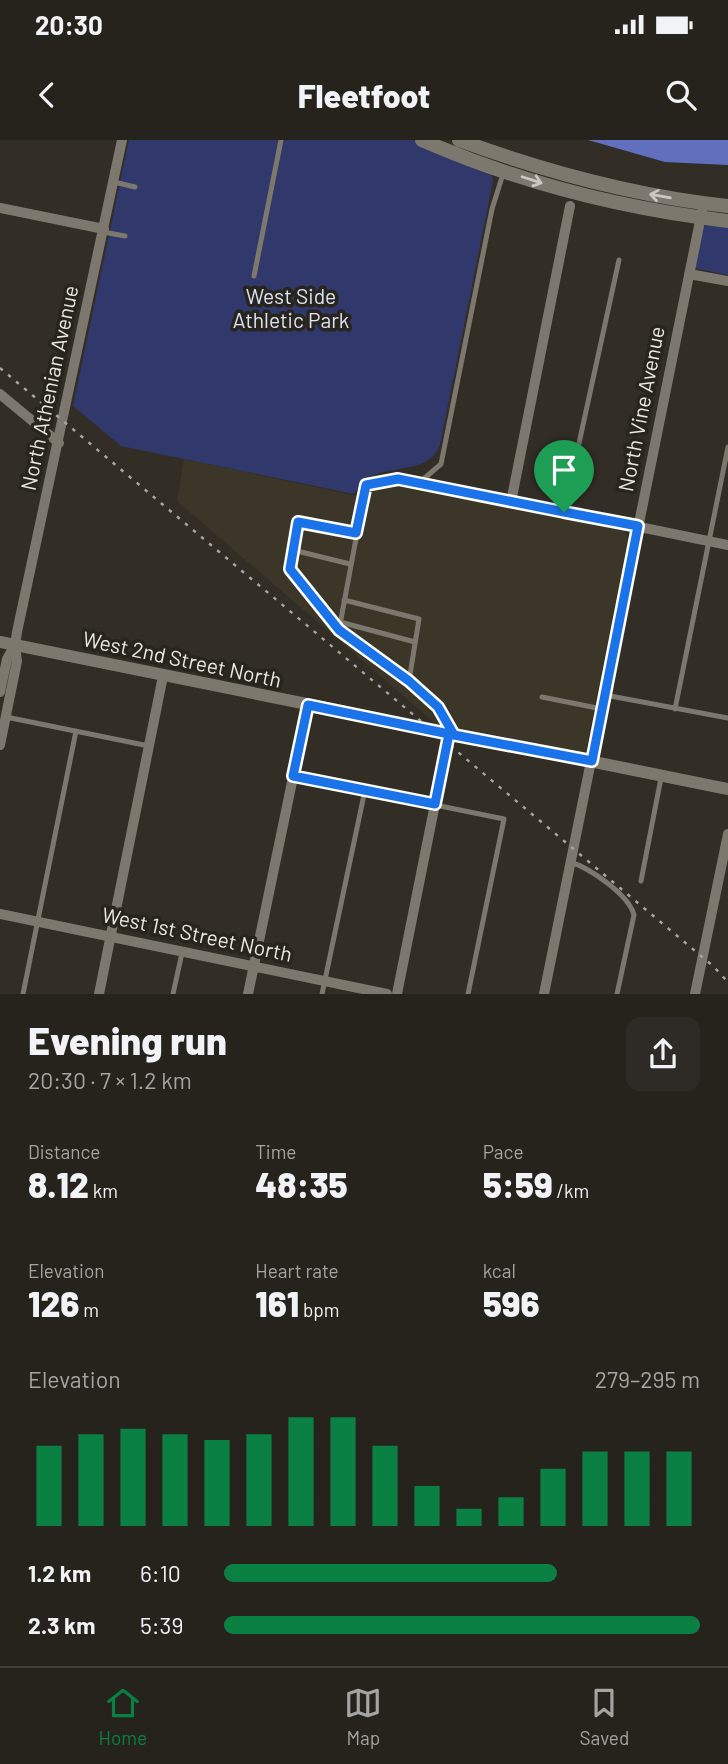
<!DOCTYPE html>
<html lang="en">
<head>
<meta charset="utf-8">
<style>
  :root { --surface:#26221c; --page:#2e2a25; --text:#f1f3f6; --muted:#a4a4a3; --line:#423f3b; --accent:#0b8043 }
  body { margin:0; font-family:Barlow,sans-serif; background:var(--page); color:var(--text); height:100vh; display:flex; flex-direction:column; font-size:26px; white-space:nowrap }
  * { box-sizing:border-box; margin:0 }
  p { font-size:23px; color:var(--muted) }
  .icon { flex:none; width:38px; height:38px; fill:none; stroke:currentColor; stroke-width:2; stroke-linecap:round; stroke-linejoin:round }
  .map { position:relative; height:854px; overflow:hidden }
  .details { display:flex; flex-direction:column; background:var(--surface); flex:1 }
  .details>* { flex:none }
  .pin { position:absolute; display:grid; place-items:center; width:60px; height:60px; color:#fff; margin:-72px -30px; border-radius:50% 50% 50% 0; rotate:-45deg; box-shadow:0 0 7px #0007 }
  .pin .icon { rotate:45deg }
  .round { display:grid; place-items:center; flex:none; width:74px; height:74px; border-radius:14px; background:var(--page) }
  .headline { display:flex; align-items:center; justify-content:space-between; height:119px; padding:0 28px }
  h1 { font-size:38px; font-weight:800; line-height:52px }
  .metrics { display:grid; grid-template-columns:repeat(3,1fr); gap:10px; height:119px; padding:7px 28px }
  .metrics div { display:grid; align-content:center }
  .metrics b { font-size:35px; font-weight:800 }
  .metrics small { font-size:19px; font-weight:400 }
  .metrics p { font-size:19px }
  .chart { height:196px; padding:14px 28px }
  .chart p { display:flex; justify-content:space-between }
  .chart svg { width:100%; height:126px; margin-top:7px; stroke:var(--accent); stroke-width:6 }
  ul { padding:0 28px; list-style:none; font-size:23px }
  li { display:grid; grid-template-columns:112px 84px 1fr; align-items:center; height:52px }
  li i { height:18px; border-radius:9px; background:var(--accent) }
  .status { display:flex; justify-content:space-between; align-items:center; height:49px; padding:0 35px; background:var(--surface); direction:ltr }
  .status svg { height:19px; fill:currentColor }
  header { display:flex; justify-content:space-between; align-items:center; height:91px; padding:0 28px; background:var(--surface); font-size:32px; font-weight:800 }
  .dock { display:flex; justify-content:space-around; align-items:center; height:98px; border-top:2px solid var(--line); background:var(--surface); font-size:19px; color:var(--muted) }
  .dock a { display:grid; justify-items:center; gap:4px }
  .dock .current { color:var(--accent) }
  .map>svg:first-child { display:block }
  .built { fill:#3c3628 }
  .green { fill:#31396c }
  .water { fill:#626fbd }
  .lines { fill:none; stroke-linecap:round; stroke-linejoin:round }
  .service { stroke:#7c786e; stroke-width:5 }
  .minor { stroke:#7c786e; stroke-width:10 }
  .tertiary { stroke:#7c786e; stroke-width:12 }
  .secondary { stroke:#7c786e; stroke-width:14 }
  .rail { stroke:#a7a49d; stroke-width:2.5; stroke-dasharray:3.5 7; stroke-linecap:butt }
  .oneway { stroke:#cac7c0 }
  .route-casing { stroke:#fff; stroke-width:14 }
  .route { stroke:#1a73e8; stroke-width:9 }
  .labels { text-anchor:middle; stroke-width:7; stroke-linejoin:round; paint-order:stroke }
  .park-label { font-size:21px; fill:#dde2f8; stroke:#28251c }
  .street-label { font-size:21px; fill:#ebe9e3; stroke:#28251c }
</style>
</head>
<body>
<div class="status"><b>20:30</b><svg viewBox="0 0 49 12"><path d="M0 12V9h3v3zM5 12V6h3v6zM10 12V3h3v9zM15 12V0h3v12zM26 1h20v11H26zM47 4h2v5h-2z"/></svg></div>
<header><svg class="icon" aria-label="back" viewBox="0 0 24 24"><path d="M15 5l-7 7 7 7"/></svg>Fleetfoot<svg class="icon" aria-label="search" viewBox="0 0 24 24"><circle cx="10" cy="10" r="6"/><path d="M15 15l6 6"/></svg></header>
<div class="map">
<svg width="728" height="854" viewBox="0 0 728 854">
  <rect width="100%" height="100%" fill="#322e26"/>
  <path class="built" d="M184 319 367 358 376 345 385 341 401 342 621 388 626 393 628 399 586 610 582 613 436 584 177 361Z"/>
  <path class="green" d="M129 0H412L491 33 493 41 440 305C428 336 388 323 365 340 361 344 358 349 354 354L121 306 73 266Z
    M709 84 728 85V135L694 128 704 86Z"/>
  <path class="water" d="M588 0H728V25L665 22Z"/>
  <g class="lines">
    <path class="service" d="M114 42 135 47
      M103 92 125 96
      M254 136 281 0
      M564 372 619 120
      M293 410 350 424
      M344 460 419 479 409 541
      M340 482 415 502
      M339 490 290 429 298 382 356 393
      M605 555 728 578
      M542 557 602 569
      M675 569 728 307
      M6 577 149 606
      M451 590 438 567 409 541 339 490 366 345 398 339 420 342 441 324 492 69 503 34
      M293 636 504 679 468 854
      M570 722C590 728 629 755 634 775L617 854
      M641 741 661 638
      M23 854 76 591
      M173 854 182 813
      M322 854 365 650"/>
    <path class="minor" d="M0 68 104 89
      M689 134 728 141
      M0 254 59 303
      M420 342 728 405
      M511 362 570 66
      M0 552 7 519 15 505 17 492 122 0
      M0 605 17 521 15 505
      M0 774 387 854
      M99 854 163 536
      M248 854 308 565
      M397 854 449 594
      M544 854 702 71
      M695 854 728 694"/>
    <path class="tertiary" d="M0 502 728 649"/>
    <path class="secondary" d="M422 0C518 42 624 69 728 81
      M459 0C546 32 635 56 728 66"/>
    <path class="rail" d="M0 228 713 826 728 842"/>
  </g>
  <defs><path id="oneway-shaft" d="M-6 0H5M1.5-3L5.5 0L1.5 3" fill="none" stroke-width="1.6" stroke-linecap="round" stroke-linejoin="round" transform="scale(1.75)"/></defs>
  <g class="oneway">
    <use href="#oneway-shaft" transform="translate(532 40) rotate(18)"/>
    <use href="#oneway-shaft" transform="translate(660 56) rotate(-170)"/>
  </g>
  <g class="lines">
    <defs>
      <path id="route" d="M564 372 398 339 366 345 356 393 298 382 290 429 339 490 409 541 438 567 454 595 449 594 435 664 293 636 308 565 449 594 454 595 592 621 638 386 564 372"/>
    </defs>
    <use href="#route" class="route-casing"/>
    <use href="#route" class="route"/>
  </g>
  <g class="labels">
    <g class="park-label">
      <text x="291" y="164">West Side<tspan x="291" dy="24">Athletic Park</tspan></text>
    </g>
    <g class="street-label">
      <text transform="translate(50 248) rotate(-78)" y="7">North Athenian Avenue</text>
      <text transform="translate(642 269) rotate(-79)" y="7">North Vine Avenue</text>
      <text transform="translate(182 520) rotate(12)" y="7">West 2nd Street North</text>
      <text transform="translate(197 795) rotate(12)" y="7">West 1st Street North</text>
    </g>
  </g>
</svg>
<div class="pin" style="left:564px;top:372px;background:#1e9e55"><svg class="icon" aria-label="arrive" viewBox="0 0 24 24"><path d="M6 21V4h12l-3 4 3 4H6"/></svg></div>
</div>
<section class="details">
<div class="headline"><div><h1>Evening run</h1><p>20:30 · 7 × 1.2 km</p></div><a class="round"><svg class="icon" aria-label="share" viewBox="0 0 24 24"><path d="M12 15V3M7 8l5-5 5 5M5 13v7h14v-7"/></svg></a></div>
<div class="metrics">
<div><p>Distance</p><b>8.12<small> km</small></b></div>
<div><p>Time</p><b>48:35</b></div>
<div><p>Pace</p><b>5:59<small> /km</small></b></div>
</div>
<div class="metrics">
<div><p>Elevation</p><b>126<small> m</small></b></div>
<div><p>Heart rate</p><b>161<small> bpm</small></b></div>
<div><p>kcal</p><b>596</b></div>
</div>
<div class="chart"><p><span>Elevation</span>279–295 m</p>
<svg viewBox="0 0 160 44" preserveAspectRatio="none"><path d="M5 44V16M15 44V12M25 44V10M35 44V12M45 44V14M55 44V12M65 44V6M75 44V6M85 44V16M95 44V30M105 44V38M115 44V34M125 44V24M135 44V18M145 44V18M155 44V18"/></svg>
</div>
<ul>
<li><b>1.2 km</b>6:10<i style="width:70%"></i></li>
<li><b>2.3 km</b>5:39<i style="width:100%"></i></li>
</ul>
</section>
<nav class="dock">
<a class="current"><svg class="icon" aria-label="home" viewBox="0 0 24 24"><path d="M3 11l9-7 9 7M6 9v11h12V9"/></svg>Home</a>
<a><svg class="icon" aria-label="map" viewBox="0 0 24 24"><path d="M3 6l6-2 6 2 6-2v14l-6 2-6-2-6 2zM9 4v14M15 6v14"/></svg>Map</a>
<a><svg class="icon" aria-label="saved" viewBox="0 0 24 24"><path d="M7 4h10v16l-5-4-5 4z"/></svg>Saved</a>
</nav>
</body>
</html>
